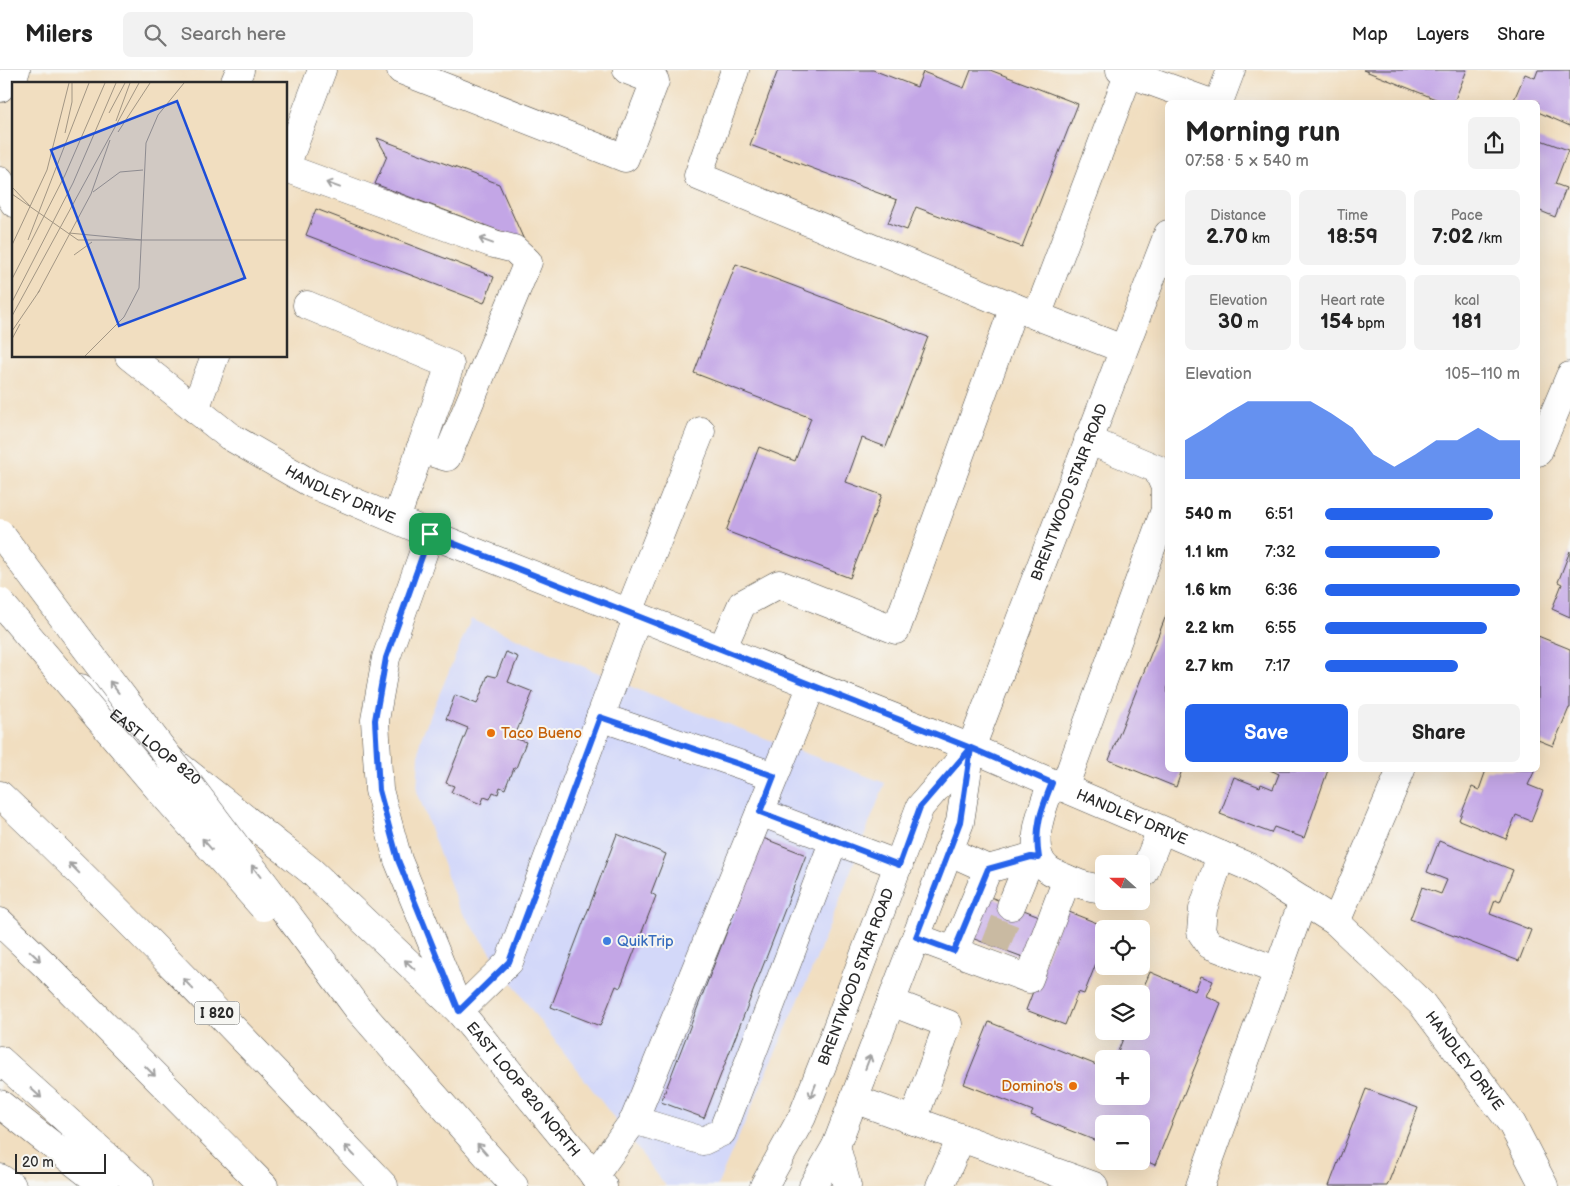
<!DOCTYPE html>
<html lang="en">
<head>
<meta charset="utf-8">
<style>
  :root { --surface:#fff; --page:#f2f2f2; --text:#222; --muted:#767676; --line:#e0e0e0; --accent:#2563eb }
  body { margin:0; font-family:"Balsamiq Sans",sans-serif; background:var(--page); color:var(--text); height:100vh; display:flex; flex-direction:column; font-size:19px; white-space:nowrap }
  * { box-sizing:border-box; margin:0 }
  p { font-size:16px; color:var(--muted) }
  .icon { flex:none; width:28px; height:28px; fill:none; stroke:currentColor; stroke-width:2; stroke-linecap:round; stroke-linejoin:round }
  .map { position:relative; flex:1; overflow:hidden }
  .sheet { position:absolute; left:1165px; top:30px; width:375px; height:672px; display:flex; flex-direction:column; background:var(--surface); border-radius:8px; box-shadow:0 5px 20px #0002 }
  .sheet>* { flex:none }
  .needle { width:32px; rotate:291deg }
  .controls { position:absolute; left:1095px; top:785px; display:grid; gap:10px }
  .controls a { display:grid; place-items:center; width:55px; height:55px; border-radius:8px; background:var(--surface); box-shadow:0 5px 20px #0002; font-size:25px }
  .scale { position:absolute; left:15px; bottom:12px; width:91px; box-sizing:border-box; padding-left:5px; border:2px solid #2b2b2b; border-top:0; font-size:14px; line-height:18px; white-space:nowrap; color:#2b2b2b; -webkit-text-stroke:4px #f6f6f2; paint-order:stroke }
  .pin { position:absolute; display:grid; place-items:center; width:42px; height:42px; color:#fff; margin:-21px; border-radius:10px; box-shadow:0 2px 8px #0006 }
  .round { display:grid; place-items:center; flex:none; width:52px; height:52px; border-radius:8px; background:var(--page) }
  .headline { display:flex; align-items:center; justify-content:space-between; height:85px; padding:0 20px }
  h1 { font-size:28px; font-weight:800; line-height:38px }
  .stats { display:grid; grid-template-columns:repeat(3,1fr); gap:8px; height:85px; padding:5px 20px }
  .stats div { display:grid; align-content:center; border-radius:8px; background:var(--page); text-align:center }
  .stats b { font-size:21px; font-weight:800 }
  .stats small { font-size:14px; font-weight:400 }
  .stats p { font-size:14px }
  .chart { height:140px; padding:10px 20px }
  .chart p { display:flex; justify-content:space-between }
  .chart svg { width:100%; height:90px; margin-top:5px; fill:var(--accent); opacity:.7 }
  .button { display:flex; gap:10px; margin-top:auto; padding:10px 20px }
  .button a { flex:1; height:58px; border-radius:8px; background:var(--accent); color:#fff; font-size:20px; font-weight:800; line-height:58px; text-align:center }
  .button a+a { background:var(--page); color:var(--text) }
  ul { padding:0 20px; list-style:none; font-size:16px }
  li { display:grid; grid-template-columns:80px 60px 1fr; align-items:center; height:38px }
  li i { height:12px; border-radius:6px; background:var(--accent) }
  header { display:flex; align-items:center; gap:30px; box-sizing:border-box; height:70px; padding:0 25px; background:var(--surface); border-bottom:1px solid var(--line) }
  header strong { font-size:24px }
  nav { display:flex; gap:28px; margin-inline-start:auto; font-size:18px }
  .search { width:350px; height:45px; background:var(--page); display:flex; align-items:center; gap:12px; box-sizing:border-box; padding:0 18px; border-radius:8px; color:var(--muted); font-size:19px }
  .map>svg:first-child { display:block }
  .built { fill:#d3d8f9 }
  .building { fill:#c3a6e6 }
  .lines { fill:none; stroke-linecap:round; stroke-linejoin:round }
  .minor-tunnel { stroke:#c9baa2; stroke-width:28; stroke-dasharray:28 14; stroke-linecap:butt }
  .minor-casing { stroke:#494641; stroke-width:29 }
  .major-casing { stroke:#494641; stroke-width:29 }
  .highway-casing { stroke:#494641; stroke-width:29 }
  .minor { stroke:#fff; stroke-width:28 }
  .major { stroke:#fff; stroke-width:28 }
  .highway { stroke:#fff; stroke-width:28 }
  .highway-bridge-casing { stroke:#494641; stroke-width:29; stroke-linecap:butt }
  .highway-bridge { stroke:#fff; stroke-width:28 }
  .oneway { stroke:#a0a0a0 }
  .route-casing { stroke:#fff; stroke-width:10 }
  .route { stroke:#2563eb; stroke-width:6 }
  .food-dot { fill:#e8710a; stroke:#f6f6f2; stroke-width:2 }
  .shop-dot { fill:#3f7fe0; stroke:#f6f6f2; stroke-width:2 }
  .labels { text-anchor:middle; stroke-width:4; stroke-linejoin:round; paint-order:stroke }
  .shield { fill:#f6f6f2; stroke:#686867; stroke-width:1 }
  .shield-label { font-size:14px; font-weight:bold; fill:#2b2b2b }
  .street-label { font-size:15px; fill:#2b2b2b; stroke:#f6f6f2 }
  .food-label { font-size:15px; fill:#c56008; stroke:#f6f6f2; text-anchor:start }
  .shop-label { font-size:15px; fill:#366cbe; stroke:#f6f6f2; text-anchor:start }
  .inset-road { fill:none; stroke:#a29684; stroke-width:1 }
  .view { fill:#1d4ed8; fill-opacity:0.15; stroke:#1d4ed8; stroke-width:2.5 }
  .inset-edge { fill:none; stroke:#2b2b2b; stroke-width:2.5 }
</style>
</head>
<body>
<header>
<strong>Milers</strong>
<div class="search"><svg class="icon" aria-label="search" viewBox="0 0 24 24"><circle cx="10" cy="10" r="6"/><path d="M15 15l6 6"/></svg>Search here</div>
<nav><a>Map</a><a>Layers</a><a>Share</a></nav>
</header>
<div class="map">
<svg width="1570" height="1116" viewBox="0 0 1570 1116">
  <rect width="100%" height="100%" fill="#f6f6f2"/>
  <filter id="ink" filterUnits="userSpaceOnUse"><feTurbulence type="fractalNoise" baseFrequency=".02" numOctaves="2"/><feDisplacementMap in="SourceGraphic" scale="10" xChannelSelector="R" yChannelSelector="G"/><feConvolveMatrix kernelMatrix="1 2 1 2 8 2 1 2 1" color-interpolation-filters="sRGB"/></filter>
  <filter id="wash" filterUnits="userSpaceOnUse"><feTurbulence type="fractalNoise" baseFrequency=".0096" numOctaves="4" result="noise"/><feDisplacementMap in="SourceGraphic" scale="20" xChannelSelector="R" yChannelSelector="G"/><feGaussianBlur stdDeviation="1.12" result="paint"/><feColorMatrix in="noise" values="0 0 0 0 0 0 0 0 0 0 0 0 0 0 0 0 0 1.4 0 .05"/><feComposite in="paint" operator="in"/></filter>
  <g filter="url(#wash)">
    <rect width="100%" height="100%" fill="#f1dec0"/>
    <path class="built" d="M471 549 653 626 885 713 814 895 717 1116H666L533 942 458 836 417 721 420 670Z"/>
    <g id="blocks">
      <path class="building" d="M778 0H873L917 17 923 2 964 18 971 0H990L1078 34 1022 177 916 137 907 160 888 153 897 130 750 75Z
        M1363 0H1467L1454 32H1443Z
        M1538 0H1570V56L1538 42V32H1513L1525 4 1535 8Z
        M377 68 499 114 524 170 375 114 387 86Z
        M1538 69 1568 80 1555 114 1566 118 1555 147 1538 140Z
        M316 139 494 207 484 233 306 165Z
        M736 194 928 267 886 377 862 368 846 412 882 425 850 508 726 461 759 377 795 391 811 348 694 303Z
        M1570 481V547L1552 539 1562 514 1558 512Z
        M1167 543 1168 700H1182L1176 717 1109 690Z
        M1538 566 1570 579V638H1569L1553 676 1538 670Z
        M506 582 518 587 508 612 533 622 514 668 526 672 516 698H514L511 706H510L505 719 500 717 498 724 493 722 490 729 484 727 481 734 451 722 454 716 446 713 468 658 446 649 455 625 477 634 488 605 496 607Z
        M1270 700H1328L1304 768 1274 757 1271 763 1220 744 1234 707 1260 717 1261 714 1273 719 1279 704Z
        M1486 700H1535L1528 715 1543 721 1531 751 1516 745 1506 769 1459 750 1472 717 1479 720Z
        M617 764 666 784 651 823 656 826 620 918 616 916 600 956 551 937Z
        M763 768 806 785 704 1048 661 1032Z
        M1439 771 1513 800 1500 832 1495 830 1490 844 1531 860 1519 891 1410 849 1422 817 1441 824 1447 810 1427 802Z
        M985 825 1047 849 1031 890 969 867Z
        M1064 840 1112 859H1104V873L1084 924 1078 922 1065 955 1026 940Z
        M1150 902 1195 921 1201 906 1213 911 1206 926 1221 933 1155 1095 1141 1089V1054H1104V1074L1031 1045 1033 1041 964 1014 989 952 1104 998V1026H1141V989H1115L1126 961H1141V923Z
        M1366 1019 1418 1038 1387 1116H1329Z"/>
    </g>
  </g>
  <g filter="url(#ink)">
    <use href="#blocks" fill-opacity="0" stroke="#494641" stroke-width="1"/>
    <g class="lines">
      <path class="minor-tunnel" d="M995 877 1011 836"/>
      <defs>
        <g id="minor">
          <path d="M401 0 625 88 655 11 627 0"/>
          <path d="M735 0 698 106 1014 237"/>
          <path d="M1120 0 1208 32"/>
          <path d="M234 14 240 0"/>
          <path d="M0 18 14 5 16 0"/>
          <path d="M286 96 322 0"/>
          <path d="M286 98 494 174 514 179 528 192 447 387 420 379"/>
          <path d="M0 111 14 133"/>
          <path d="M307 235 450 295 396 449"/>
          <path d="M1037 246 1130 0"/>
          <path id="s1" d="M129 286 229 366 312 414 430 464 971 678 1249 797 1336 852 1422 934 1512 1054 1544 1116"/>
          <path d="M195 339 215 286"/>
          <path d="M1538 382 1570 306"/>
          <path d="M629 542 701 361"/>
          <path d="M722 579 742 534 779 514 896 560 1014 237 1123 279"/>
          <path d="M600 647 774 706"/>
          <path d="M1052 713C1043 735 1024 782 1049 800 1053 803 1058 805 1063 807 1078 814 1087 817 1104 819"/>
          <path d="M1064 718 1165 440V417L1157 399 1088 370"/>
          <path d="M760 742 899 795"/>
          <path d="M948 781 988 799"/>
          <path d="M1221 785 1203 839 1201 862 1210 875 1278 901"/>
          <path d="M1141 806 1144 803 1161 760"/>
          <path d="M1011 836 1031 787"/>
          <path d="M1336 852 1401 700"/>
          <path d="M916 867 1029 909 1067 809"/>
          <path d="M954 881 988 799 1031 787 1039 788"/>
          <path d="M891 932 948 954 913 1051"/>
          <path d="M459 941 509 892 638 546"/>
          <path d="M854 1029 1094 1116"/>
          <path d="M634 1050 703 1071 722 1062 834 770"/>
          <path d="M594 1106 634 1050 812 615"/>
          <path d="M940 1116 961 1068"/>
          <path d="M1200 1116 1303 831"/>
        </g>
        <g id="major">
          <path d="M1219 32 1231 0"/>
          <path d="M430 464 386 588 375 650 379 720 398 790 456 932"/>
          <path id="s2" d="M81 618 311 801 459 941 603 1116"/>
          <path d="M836 1076 847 1116"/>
          <path d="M0 1108 12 1116"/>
          <path id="s3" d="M764 1116 802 1047 831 973 920 737 971 678"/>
          <path id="s4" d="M813 1116 836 1076 960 752 971 678 1168 164"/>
        </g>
        <path id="highway" d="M0 725C132 851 258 984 384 1116
          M0 852 47 897 264 1116
          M358 939 514 1116
          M0 990 140 1116
          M0 1034 104 1116"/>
      </defs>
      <use href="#minor" class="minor-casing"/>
      <use href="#major" class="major-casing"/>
      <use href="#highway" class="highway-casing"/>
      <use href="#minor" class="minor"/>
      <use href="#major" class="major"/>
      <use href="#highway" class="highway"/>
      <defs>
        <path id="highway-bridge" d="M0 463C118 623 240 779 358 939
          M0 532 161 722 263 837"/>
      </defs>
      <use href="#highway-bridge" class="highway-bridge-casing"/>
      <use href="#highway-bridge" class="highway-bridge"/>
    </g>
    <defs><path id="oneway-shaft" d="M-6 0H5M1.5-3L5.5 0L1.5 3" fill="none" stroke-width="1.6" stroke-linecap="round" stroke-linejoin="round" transform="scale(1.25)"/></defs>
    <g class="oneway">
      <use href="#oneway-shaft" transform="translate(333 115) rotate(-160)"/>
      <use href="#oneway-shaft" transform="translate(486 171) rotate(-160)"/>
      <use href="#oneway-shaft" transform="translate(114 617) rotate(-128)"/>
      <use href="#oneway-shaft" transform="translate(207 774) rotate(-131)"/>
      <use href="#oneway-shaft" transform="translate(74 798) rotate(-135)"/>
      <use href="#oneway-shaft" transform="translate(256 801) rotate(-127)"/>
      <use href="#oneway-shaft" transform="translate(35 886) rotate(44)"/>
      <use href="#oneway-shaft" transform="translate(410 895) rotate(-137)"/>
      <use href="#oneway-shaft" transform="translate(188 914) rotate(-134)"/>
      <use href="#oneway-shaft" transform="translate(868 992) rotate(-69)"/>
      <use href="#oneway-shaft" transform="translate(150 1001) rotate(45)"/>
      <use href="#oneway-shaft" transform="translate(813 1021) rotate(112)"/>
      <use href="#oneway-shaft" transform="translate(36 1023) rotate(42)"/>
      <use href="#oneway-shaft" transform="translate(482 1079) rotate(-131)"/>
      <use href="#oneway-shaft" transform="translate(350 1081) rotate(-133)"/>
    </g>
  </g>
  <g class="lines" filter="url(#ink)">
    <defs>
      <path id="route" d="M430 464 971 678 960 752 916 867 954 881 988 799 1031 787 1039 788C1034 758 1041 740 1052 713L971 678 920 737 899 795 760 742 774 706 600 647 509 892 459 941 398 790 379 720 375 650 386 588 430 464"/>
    </defs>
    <use href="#route" class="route-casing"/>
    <use href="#route" class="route"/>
  </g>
  <g class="food-dot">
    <circle cx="491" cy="663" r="5"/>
    <circle cx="1073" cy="1016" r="5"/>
  </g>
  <circle class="shop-dot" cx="607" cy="871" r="5"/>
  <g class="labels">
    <rect class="shield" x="194.5" y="931.5" width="45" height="23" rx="4"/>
    <g class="shield-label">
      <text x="217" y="948">I 820</text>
    </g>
    <g class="street-label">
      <text dy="5" stroke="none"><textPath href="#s4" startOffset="742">BRENTWOOD STAIR ROAD</textPath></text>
      <text dy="5" stroke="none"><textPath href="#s1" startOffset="254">HANDLEY DRIVE</textPath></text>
      <text dy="5" stroke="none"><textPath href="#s2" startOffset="95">EAST LOOP 820</textPath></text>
      <text dy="5" stroke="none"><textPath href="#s1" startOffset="1109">HANDLEY DRIVE</textPath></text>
      <text dy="5" stroke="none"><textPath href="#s3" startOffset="229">BRENTWOOD STAIR ROAD</textPath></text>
      <text dy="5" stroke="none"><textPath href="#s1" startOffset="1529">HANDLEY DRIVE</textPath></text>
      <text dy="5" stroke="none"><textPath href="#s2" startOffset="599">EAST LOOP 820 NORTH</textPath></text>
    </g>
    <g class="food-label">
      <text x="501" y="668">Taco Bueno</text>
      <text x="1063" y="1021" text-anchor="end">Domino's</text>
    </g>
    <g class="shop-label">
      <text x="617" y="876">QuikTrip</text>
    </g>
  </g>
  <g transform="translate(12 12)">
    <rect width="275" height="275" fill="#f1dec0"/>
    <path class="inset-road" d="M97 31 113 1M104 39 118 1M106 50 138 1M53 51 60 20V1M0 105 18 124M81 110 108 90 131 88M0 112 66 158H275M57 151 130 158M16 158 77 1M0 163 35 88 57 1M62 173 80 160M0 197 53 93 93 1M26 211 79 112 98 58M0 220 61 101 104 1M0 234 127 1M0 249 28 208M0 257 8 242M73 274 112 235 127 206 134 61 146 33 172 1"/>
    <path class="view" d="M165 19 233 196 107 244 39 68Z"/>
    <rect width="275" height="275" class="inset-edge"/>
  </g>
</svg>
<div class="controls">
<a><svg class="needle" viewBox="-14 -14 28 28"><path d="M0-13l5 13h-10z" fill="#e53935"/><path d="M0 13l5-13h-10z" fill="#767676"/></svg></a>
<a><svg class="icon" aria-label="locate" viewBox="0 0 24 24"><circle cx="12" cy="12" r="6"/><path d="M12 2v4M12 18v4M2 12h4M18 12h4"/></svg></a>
<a><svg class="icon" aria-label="layers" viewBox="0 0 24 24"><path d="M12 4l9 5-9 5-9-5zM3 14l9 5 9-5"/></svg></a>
<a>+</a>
<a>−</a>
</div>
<div class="scale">20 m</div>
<div class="pin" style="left:430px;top:464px;background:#1e9e55"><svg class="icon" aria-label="arrive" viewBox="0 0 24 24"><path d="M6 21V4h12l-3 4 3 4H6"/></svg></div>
<section class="sheet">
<div class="headline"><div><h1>Morning run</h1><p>07:58 · 5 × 540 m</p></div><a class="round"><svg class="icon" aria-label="share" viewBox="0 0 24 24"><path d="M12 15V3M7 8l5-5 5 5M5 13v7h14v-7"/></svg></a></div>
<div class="stats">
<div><p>Distance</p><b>2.70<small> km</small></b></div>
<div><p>Time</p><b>18:59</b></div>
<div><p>Pace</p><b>7:02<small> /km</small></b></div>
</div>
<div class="stats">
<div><p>Elevation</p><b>30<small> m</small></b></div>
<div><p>Heart rate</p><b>154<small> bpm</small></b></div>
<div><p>kcal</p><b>181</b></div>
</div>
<div class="chart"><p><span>Elevation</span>105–110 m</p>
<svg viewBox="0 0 160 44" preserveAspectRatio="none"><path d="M0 44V25L10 19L20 12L30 6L40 6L50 6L60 6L70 12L80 19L90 32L100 38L110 32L120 25L130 25L140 19L150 25L160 25V44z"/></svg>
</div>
<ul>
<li><b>540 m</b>6:51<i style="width:86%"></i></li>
<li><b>1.1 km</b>7:32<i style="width:59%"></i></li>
<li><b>1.6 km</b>6:36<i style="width:100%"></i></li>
<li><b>2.2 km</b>6:55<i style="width:83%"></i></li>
<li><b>2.7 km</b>7:17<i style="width:68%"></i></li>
</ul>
<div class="button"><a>Save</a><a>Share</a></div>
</section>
</div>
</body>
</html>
